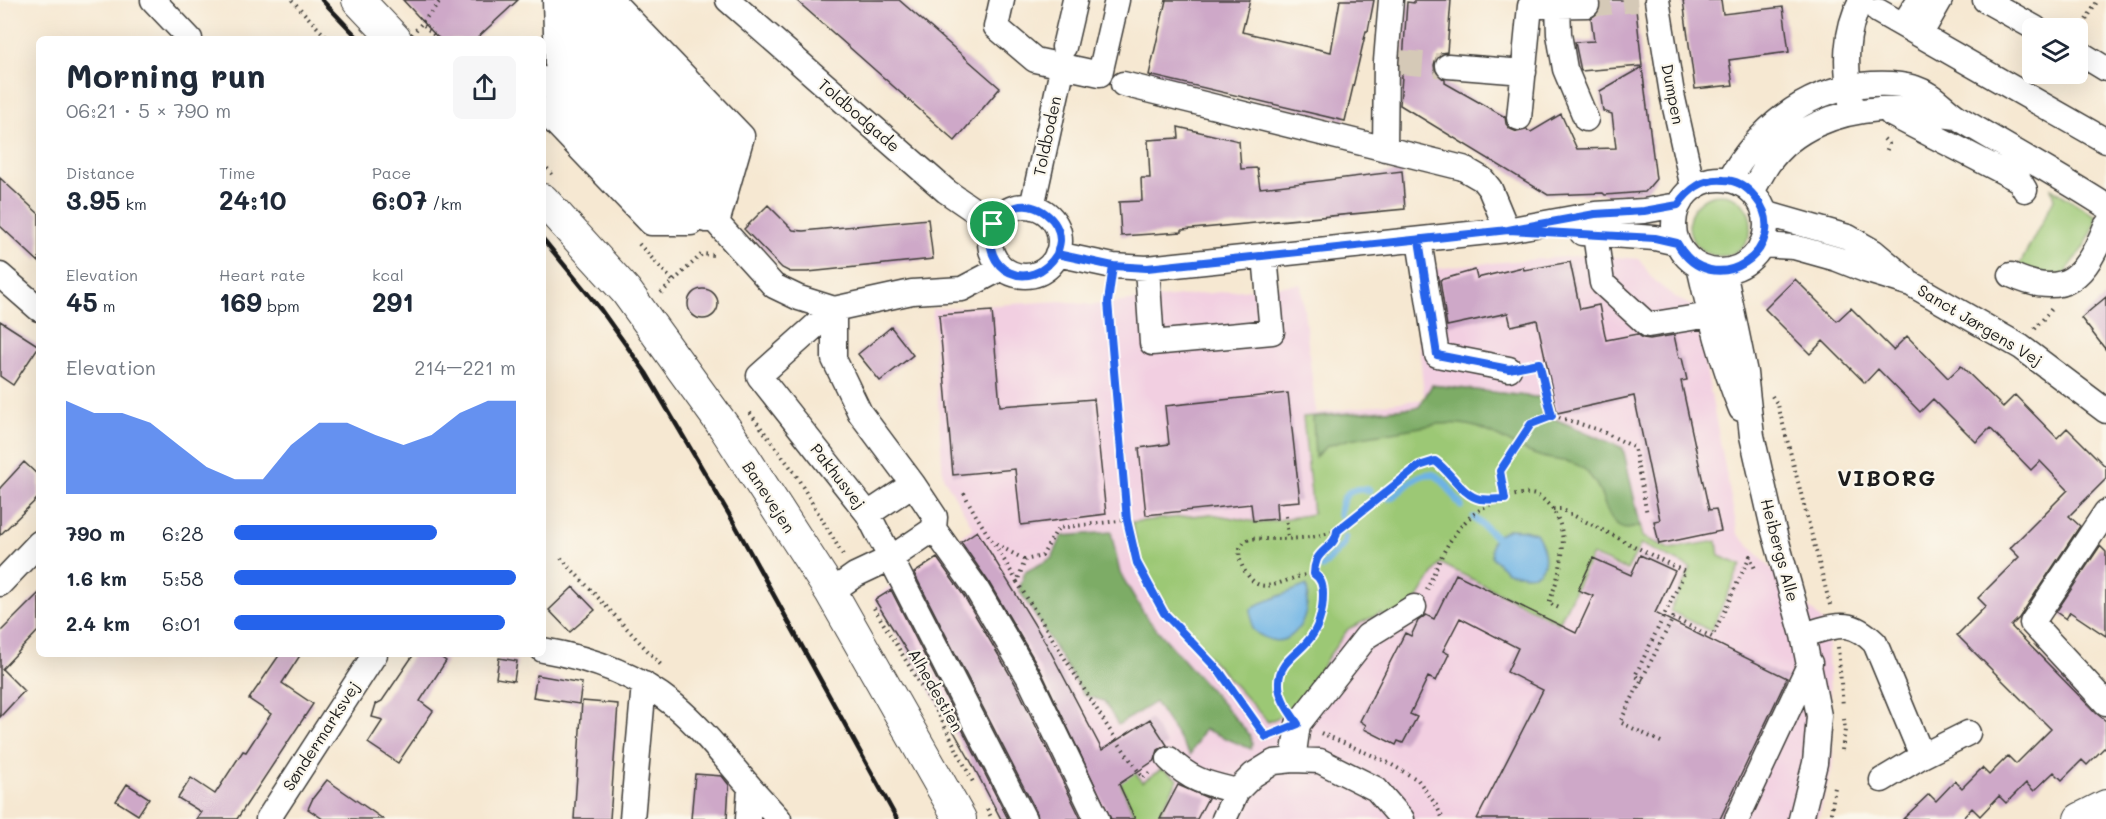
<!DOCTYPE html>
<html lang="en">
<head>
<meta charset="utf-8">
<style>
  :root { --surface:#fff; --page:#f6f6f7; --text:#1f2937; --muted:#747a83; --accent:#2563eb }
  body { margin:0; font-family:Mali,sans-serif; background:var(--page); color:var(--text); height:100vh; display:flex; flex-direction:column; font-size:22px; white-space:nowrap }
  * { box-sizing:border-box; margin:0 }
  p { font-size:20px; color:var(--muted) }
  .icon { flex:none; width:33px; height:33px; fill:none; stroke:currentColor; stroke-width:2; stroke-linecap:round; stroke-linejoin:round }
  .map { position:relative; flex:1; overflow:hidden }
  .side { position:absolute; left:36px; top:36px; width:510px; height:621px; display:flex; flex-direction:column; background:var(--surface); border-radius:9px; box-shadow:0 6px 24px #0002 }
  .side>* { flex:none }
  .fabs { position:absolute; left:2022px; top:18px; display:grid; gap:12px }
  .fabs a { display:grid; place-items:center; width:66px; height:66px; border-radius:9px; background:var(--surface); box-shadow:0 6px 24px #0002; font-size:30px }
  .pin { position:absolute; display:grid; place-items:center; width:51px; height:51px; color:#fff; margin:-26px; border:3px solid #fff; border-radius:50%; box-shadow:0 2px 6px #0007 }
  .round { display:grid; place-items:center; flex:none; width:63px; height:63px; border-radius:9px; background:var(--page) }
  .headline { display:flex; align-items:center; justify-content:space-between; height:102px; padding:0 30px }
  h1 { font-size:33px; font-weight:800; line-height:45px }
  .stats { display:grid; grid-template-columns:repeat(3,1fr); gap:9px; height:102px; padding:6px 30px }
  .stats div { display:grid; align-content:center }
  .stats b { font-size:26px; font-weight:800 }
  .stats small { font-size:16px; font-weight:400 }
  .stats p { font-size:16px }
  .chart { height:168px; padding:12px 30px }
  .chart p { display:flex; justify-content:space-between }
  .chart svg { width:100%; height:108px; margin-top:6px; fill:var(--accent); opacity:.7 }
  ul { padding:0 30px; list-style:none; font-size:20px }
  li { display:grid; grid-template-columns:96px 72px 1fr; align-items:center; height:45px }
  li i { height:15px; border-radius:8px; background:var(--accent) }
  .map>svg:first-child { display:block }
  .built { fill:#f2cfe1 }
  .green { fill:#9cc875; stroke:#5c7248; stroke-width:1.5 }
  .forest { fill:#7dac66; stroke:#4c6441; stroke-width:1.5 }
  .water { fill:#6db3e4; stroke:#446880; stroke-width:1.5 }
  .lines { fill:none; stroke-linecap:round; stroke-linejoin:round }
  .stream { stroke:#6db3e4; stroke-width:7 }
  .building { fill:#cea8c8 }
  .minor-tunnel { stroke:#d5c9b7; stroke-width:24; stroke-dasharray:24 12; stroke-linecap:butt }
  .minor-casing { stroke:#3d3b37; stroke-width:27 }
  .major-casing { stroke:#3d3b37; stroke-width:34 }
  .path { stroke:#3d3b37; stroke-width:4; stroke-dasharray:1.5 4.5; stroke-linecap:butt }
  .minor { stroke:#fff; stroke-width:24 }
  .major { stroke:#fff; stroke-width:32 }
  .rail { stroke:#1c1c1c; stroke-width:4.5 }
  .path-bridge { stroke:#3d3b37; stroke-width:4; stroke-dasharray:1.5 4.5; stroke-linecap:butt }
  .route-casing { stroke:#fff; stroke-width:12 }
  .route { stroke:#2563eb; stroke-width:8 }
  .labels { text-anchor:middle; stroke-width:4.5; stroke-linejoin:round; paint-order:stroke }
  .street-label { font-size:16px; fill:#1c1c1c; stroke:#fbf7ec }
  .district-label { font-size:22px; font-weight:bold; letter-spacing:1.5px; fill:#1c1c1c; stroke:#fbf7ec }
</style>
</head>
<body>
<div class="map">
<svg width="2106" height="819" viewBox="0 0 2106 819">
  <rect width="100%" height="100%" fill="#fbf7ec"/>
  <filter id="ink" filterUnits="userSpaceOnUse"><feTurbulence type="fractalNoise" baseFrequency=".0167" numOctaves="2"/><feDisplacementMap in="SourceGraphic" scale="12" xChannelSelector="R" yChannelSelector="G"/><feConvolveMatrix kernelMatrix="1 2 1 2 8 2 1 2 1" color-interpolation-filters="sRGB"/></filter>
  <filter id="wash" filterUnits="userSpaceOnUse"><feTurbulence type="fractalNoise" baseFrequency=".008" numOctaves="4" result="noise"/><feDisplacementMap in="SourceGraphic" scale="24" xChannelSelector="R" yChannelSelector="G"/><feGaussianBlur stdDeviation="1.35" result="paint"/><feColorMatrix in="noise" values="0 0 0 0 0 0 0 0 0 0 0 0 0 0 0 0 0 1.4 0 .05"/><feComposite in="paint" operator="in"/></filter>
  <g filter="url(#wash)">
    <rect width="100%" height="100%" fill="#f6e8d2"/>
    <path class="built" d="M1589 255 1640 259 1650 276 1662 287 1678 299 1694 307 1738 534 1827 626 1833 765 1818 819H1001L924 679 873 598 973 528 943 476 932 309 1061 301 1091 305 1301 284 1316 413 1424 399 1413 272 1466 265Z"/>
    <path class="green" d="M2051 188 2096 216C2095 236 2074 260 2063 276L2017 270 2054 199Z
      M1689 225a31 31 0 1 1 62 0a31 31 0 1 1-62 0Z
      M1432 385 1543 398V414L1623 448 1643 537 1669 549 1717 541 1719 556 1741 565 1711 631 1670 611 1691 568 1641 544 1627 570 1592 555 1559 623 1440 563 1415 603 1387 621 1381 613 1348 629 1326 660 1303 706 1268 722 1183 628 1150 581 1139 554 1132 522 1211 514 1261 523 1313 514 1303 417 1419 407Z
      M1115 745 1142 782 1162 769 1178 779 1157 819H1136L1106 750Z"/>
    <path class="forest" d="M1432 385 1543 398V414L1623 448 1640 526C1636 527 1631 529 1627 529 1608 529 1604 497 1597 486 1595 481 1589 475 1586 471 1575 460 1556 461 1542 457 1502 445 1487 419 1439 424L1350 439 1327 446 1315 457 1313 417 1419 407Z
      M1111 532 1120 573 1146 617 1250 735 1252 744 1251 749 1204 729 1190 755 1155 702 1118 725 1104 701 1084 695 1019 590 1025 572 1052 558 1062 536Z"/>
    <path class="water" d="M1510 529 1523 530 1536 533C1548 552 1551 580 1520 574 1515 574 1510 573 1506 571 1501 567 1497 562 1492 557 1489 538 1494 536 1510 529Z
      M1307 585C1312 621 1288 661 1252 629L1251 609 1257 605Z"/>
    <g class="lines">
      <path class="stream" d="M1389 498C1397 495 1402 489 1408 484 1437 460 1445 484 1461 506
        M1340 515C1341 496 1349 486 1369 490
        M1474 518 1495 536
        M1322 567 1344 544 1345 538"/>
    </g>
    <g id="blocks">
      <path class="building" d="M403 0H518L476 39H439Z
        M796 0H899L1000 88 955 141Z
        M1166 0H1250L1242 32 1331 52 1340 0H1374L1368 31H1366L1345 121 1149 75Z
        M1414 0H1451L1447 52 1441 53 1436 58 1434 65 1435 73 1445 80V83L1505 117 1506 124 1510 129 1517 132 1526 130 1531 132 1561 114 1577 149 1616 148 1612 114 1603 111 1600 91 1642 67 1656 179 1645 192 1605 195 1603 193 1548 195 1400 105 1407 2 1414 3Z
        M1600 0H1635L1642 66 1581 71 1575 42 1594 41 1591 18 1600 11Z
        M1683 0H1721L1723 14 1783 7 1789 52 1729 60 1733 85 1695 89Z
        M1178 127 1239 141 1241 169 1257 168 1260 188 1402 171 1405 209 1182 230V232L1121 236 1119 202 1142 201 1141 178H1150L1148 140 1179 138Z
        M0 178 39 214V262L0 226Z
        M768 205 793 230 803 231 928 219 933 259 808 272H790L782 268 744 229Z
        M1570 262 1580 309 1599 305 1606 340 1637 334 1643 338 1650 339 1674 335 1679 358H1682L1687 380 1681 381 1709 510 1716 509 1721 531 1659 544 1654 521 1660 520 1634 396 1557 413 1537 320 1511 326 1508 313 1447 326 1440 280 1475 270 1477 278 1523 267 1524 270Z
        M1795 279 1837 321 1851 308 1893 350 1907 336 1948 378 1961 366 2003 407 2015 395 2057 438 2067 428 2106 467V479L2069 516 2080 526 2019 618 2011 626 2096 713 2106 721V746L2087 765 2082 760 2062 780 2054 772 2034 791 2026 783 2006 803 1999 796 1980 816 1972 808 1962 819H1903L1929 794 1936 801 1955 781 1962 788 1982 768 1989 775 2008 756 2016 764 2051 729 1957 635 1986 606 1978 598 2019 557 2010 548 2068 490 2040 461 2031 470 1990 428 1976 442 1933 399 1920 412 1878 369 1865 383 1823 341 1810 354 1765 309Z
        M688 304a15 15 0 1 1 30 0a15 15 0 1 1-30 0Z
        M2106 297V350L2081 318Z
        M992 311 1000 406 1094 399 1106 514 1021 525 1015 469 953 475 939 315Z
        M0 321 39 346 13 385 0 376Z
        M891 327 913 355 880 381 858 354Z
        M1288 393 1300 501 1276 503 1277 519 1253 521 1251 504 1146 515 1139 448 1169 444 1165 406Z
        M24 462 39 476V497L0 535V488Z
        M977 531 1047 645 1102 750 1150 719 1167 745 1158 750 1155 760 1119 784 1135 819H1111L1041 671 988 581 961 542Z
        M2100 546 2106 552V636L2070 612 2066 619 2056 612Z
        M1640 555 1675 571 1655 613 1787 678 1720 819H1477L1543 690 1507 672 1518 648 1460 618 1443 651 1449 654 1436 681 1428 677 1410 714 1417 717 1403 743 1398 741 1396 745 1364 729 1366 725 1360 721 1405 633 1411 636 1418 621 1426 615 1434 619 1456 574 1576 633 1593 596 1578 590 1593 558 1631 575Z
        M937 558 964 596 1016 685 1081 819H1038L1037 813 914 573Z
        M573 587 595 610 570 632 549 610Z
        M891 590 1008 819H1001L970 760 924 679 875 600Z
        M39 593V630L2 669 24 691 0 717V632Z
        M280 654H301L282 683 313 704 237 819H196L201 812 178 798 191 778 215 794 243 751 246 752 271 714 249 699Z
        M414 654H436L446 661 420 701 433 711 398 763 368 743 383 720 372 717 376 704 382 701Z
        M499 658 517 661 514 681 496 678Z
        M537 675 582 683 579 704 533 697Z
        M582 701 618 704 610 819H574Z
        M695 774 722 776 729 785 727 819H691Z
        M327 780 383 819H323L308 809 313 798Z
        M127 784 149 798 138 815 116 801Z
        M1178 785 1208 798 1197 819H1160Z"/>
    </g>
  </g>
  <g filter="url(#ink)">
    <use href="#blocks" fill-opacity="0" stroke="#3d3b37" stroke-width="1.5"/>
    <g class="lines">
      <path class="minor-tunnel" d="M1587 5 1637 0
        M1399 62 1448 66"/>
      <defs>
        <path id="minor" d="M153 0 190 39
          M555 0 557 64 681 194 717 223 774 286 799 298 834 309 912 292 962 289 1002 268
          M584 0 617 6 742 136 717 223
          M728 0 946 191 994 224
          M1002 0 996 27 1035 60 1100 74 1117 0
          M1657 0 1672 94 1693 188
          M1985 0 2035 28
          M561 3 587 35 712 165 714 191
          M574 5 602 20 727 151 723 176
          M1558 5 1559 34 1565 69 1586 119
          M1878 11 2106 141
          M563 21 572 49 696 179 710 208
          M1903 25 1919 0
          M1920 35 1940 0
          M1064 47 1075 0
          M2078 52 2106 69
          M1448 66 1524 72
          M543 79 666 208 706 220
          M1123 84 1463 168 1482 179 1490 189 1507 230
          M1851 102C1845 66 1844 33 1861 0
          M543 110 651 223H691
          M1891 114 2019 180 2025 190
          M1519 118 1530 6 1587 5
          M1385 149 1386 61 1391 0
          M1674 225a46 46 0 1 1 92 0a46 46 0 1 1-92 0Z
          M1729 180C1758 130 1802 92 1861 85 1879 83 1898 83 1915 88 1934 94 1944 109 1960 119 2008 148 2058 175 2106 206
          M1752 192C1757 183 1762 173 1768 164 1793 128 1837 112 1880 109 1905 107 1932 114 1957 117
          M990 241a35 35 0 1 1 70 0a35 35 0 1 1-70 0Z
          M1032 207 1063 65
          M1764 213 1848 237 1874 252 1905 278
          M1582 233 1655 238 1677 243
          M1595 234 1602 283 1648 325 1710 315
          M1419 240 1437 355 1509 369
          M1761 245 1794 247 1837 259 1865 270 1911 284 2021 347 2106 411
          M1057 254 1113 266 1147 268 1507 230 1595 214 1644 211 1678 205
          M1699 266C1710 315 1722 363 1741 409
          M1147 268 1152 343 1272 332 1265 256
          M1724 271 1745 373 1752 436 1773 528 1803 635 1819 716 1815 763 1801 819
          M0 275 39 309
          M2011 275C2067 301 2086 275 2106 226
          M834 309V359L860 413 913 484 868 514 759 376Z
          M2106 512 2032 623 2106 703
          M868 514 1024 819
          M934 529 976 588 1029 678 1097 819
          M0 584 39 543
          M831 592 855 575 891 558 934 529 935 517 913 484
          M1803 635C1836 626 1849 617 1875 643L1922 756
          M543 650C590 658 636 674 674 705 702 728 726 760 750 787L748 819
          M1169 759C1191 781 1208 784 1237 791
          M1293 760 1298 724 1367 636 1414 607
          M1882 780 1922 756 1968 733
          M750 787 779 819
          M268 819 375 654
          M632 819 644 684
          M1224 819 1237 791 1253 775 1274 762 1293 760 1320 761 1376 789 1402 819
          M1737 819 1810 663"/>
        <path id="major" d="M358 0 395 39
          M543 200 626 291 725 428 831 592 960 819
          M2080 819 2106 806"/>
      </defs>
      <use href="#minor" class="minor-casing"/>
      <use href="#major" class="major-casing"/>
      <path class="path" d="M292 0 328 39
        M2080 30 2098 0
        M438 39 422 23 441 0
        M1884 139 1889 144 1886 152
        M543 164 552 174
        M639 244 673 281
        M1110 288 1108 302 1127 520 1137 563 1164 613 1220 672 1268 741
        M661 293 702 254 714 255
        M2035 329 2053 307
        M1531 365 1539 363 1552 415
        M1772 396 1778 405 1830 605
        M750 413 794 472 843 555
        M964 493C979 524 1000 551 1017 582L1025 560 1042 556 1058 528 1127 520
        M1553 509H1561L1685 572 1635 676 1646 681
        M1286 516 1288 538
        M996 544 1025 560
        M561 558 661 665
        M1314 574 1318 558 1335 540 1337 531
        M1017 582 1109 729 1143 778 1150 772
        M1427 590C1439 560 1453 525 1483 508 1489 504 1498 502 1505 499L1500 471 1531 424 1552 415 1599 430 1634 447 1647 514
        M874 608 939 715 974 784
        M1838 647 1843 706
        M1285 704C1262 665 1308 652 1320 619 1323 609 1324 598 1322 588 1316 557 1281 591 1260 585 1246 581 1230 550 1246 541 1253 536 1264 540 1272 539 1295 539 1324 538 1344 527L1419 466 1435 461C1451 472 1459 490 1476 497 1494 505 1513 492 1531 494 1540 495 1544 500 1550 506 1573 534 1560 573 1549 603L1561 609
        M1321 733 1385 761 1418 780 1436 805 1443 819
        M1661 742 1620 722 1673 618 1712 637 1750 556 1755 569
        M1842 750 1845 730 1844 719
        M987 809 992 819
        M1830 819 1835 787"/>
      <use href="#minor" class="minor"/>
      <use href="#major" class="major"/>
      <path class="rail" d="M322 0 359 39
        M543 239 601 310 646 373 733 521 897 819"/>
      <path class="path-bridge" d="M408 39 422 23"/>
    </g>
  </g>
  <g class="lines" filter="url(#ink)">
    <defs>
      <path id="route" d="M993 224C1000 217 1006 210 1016 207 1036 201 1060 219 1060 240 1060 244 1058 250 1057 254L1113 266 1108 302 1127 520 1137 563 1164 613 1220 672 1266 737 1298 724C1290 712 1278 698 1279 682 1279 663 1296 655 1307 642 1319 629 1323 611 1323 594 1323 586 1321 578 1314 574 1314 569 1315 564 1317 559 1323 548 1336 545 1337 531L1419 466 1435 461C1450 471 1463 496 1480 499 1488 500 1497 499 1505 499L1500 471 1531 424 1552 416 1539 363 1509 369 1437 355 1419 240 1508 230 1595 214 1644 211 1678 205C1689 189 1703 178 1724 180 1736 180 1747 187 1755 197 1797 247 1712 307 1677 243L1655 238 1508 230 1147 268 1113 266 1057 254C1031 296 978 271 993 224"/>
    </defs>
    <use href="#route" class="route-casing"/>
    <use href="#route" class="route"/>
  </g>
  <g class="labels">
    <g class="street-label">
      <text transform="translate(1673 94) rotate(79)" y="6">Dumpen</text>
      <text transform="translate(859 115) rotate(41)" y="6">Toldbodgade</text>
      <text transform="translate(1047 136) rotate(-78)" y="6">Toldboden</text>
      <text transform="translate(1980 325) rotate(31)" y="6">Sanct Jørgens Vej</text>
      <text transform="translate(838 476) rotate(52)" y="6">Pakhusvej</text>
      <text transform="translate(769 497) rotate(57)" y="6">Banevejen</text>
      <text transform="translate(1780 550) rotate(75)" y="6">Heibergs Alle</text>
      <text transform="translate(936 690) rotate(60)" y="6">Alhedestien</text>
      <text transform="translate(321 736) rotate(-57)" y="6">Søndermarksvej</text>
    </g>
    <g class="district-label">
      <text x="1887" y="486">VIBORG</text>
    </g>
  </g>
</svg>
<div class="fabs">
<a><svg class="icon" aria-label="layers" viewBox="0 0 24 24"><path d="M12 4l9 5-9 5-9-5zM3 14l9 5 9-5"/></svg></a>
</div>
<div class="pin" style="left:993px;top:224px;background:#1e9e55"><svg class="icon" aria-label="arrive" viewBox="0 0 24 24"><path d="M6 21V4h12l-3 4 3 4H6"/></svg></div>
<section class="side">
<div class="headline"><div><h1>Morning run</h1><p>06:21 · 5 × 790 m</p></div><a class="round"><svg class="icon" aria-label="share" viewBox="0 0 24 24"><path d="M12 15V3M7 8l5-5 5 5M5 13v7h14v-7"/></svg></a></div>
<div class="stats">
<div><p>Distance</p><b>3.95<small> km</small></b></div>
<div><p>Time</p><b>24:10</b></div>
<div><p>Pace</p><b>6:07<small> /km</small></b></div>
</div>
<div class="stats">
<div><p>Elevation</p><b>45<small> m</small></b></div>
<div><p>Heart rate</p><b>169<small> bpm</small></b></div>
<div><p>kcal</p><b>291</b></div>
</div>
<div class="chart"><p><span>Elevation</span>214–221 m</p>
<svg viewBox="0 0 160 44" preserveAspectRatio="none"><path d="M0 44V6L10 11L20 11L30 15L40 24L50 33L60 38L70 38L80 24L90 15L100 15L110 20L120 24L130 20L140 11L150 6L160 6V44z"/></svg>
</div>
<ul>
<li><b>790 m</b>6:28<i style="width:72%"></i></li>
<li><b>1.6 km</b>5:58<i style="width:100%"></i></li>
<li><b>2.4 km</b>6:01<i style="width:96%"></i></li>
</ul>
</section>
</div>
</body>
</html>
